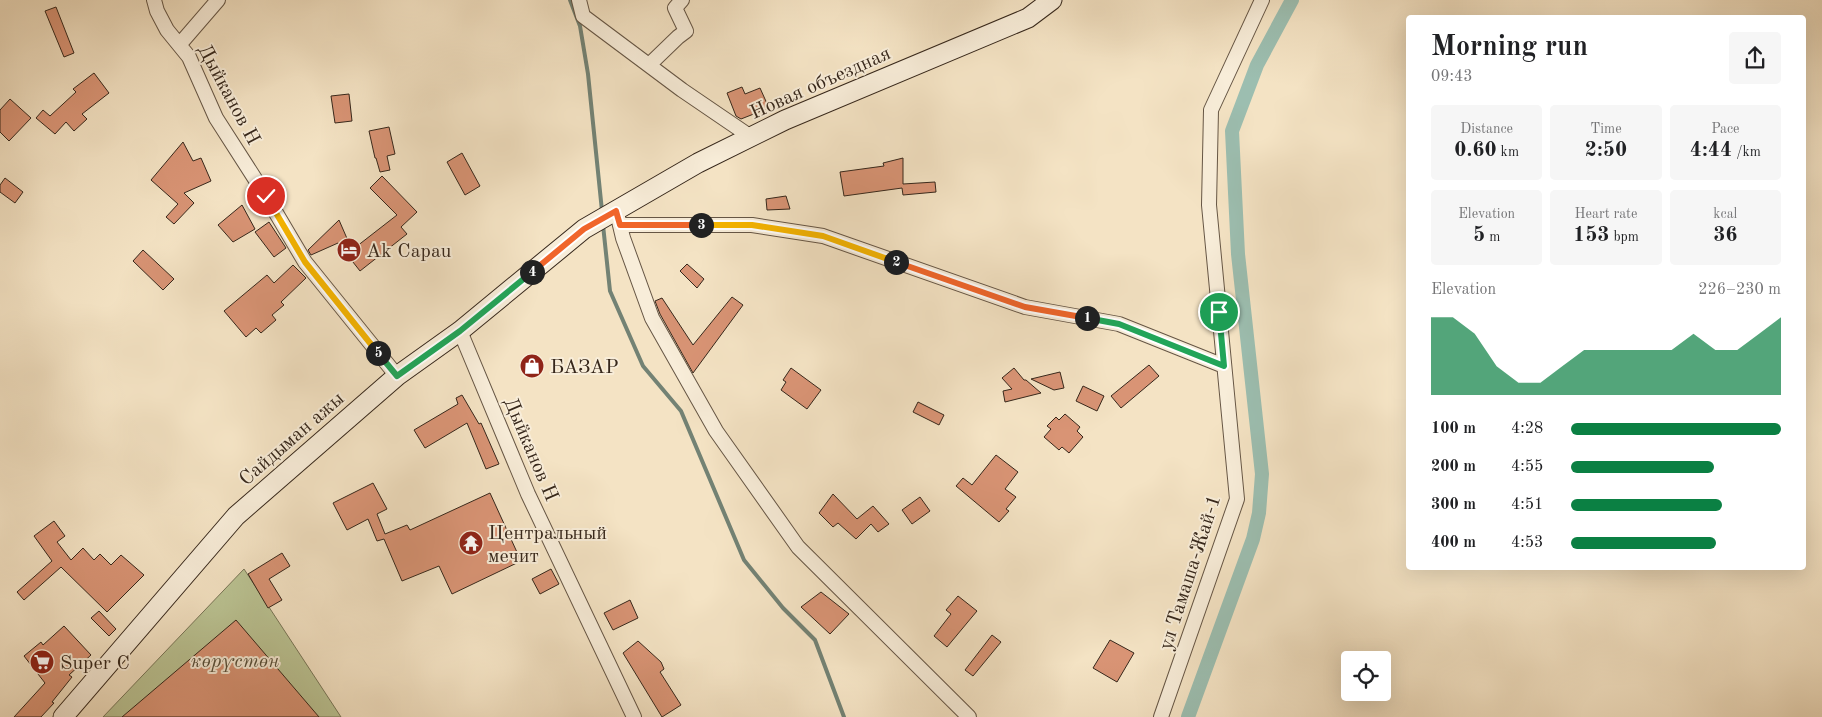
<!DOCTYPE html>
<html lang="en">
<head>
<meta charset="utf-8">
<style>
  :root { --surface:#fff; --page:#f6f6f6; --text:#202124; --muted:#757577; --accent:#0b8043 }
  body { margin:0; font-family:"Old Standard TT",serif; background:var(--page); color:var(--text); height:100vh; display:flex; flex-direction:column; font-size:19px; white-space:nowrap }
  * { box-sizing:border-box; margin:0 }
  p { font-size:16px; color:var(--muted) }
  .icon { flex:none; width:28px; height:28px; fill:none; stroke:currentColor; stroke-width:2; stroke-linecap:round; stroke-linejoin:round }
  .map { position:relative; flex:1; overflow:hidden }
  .drawer { position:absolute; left:1406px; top:15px; width:400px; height:555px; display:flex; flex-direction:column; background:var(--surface); border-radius:5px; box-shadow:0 5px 20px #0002 }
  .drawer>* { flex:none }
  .buttons { position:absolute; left:1341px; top:651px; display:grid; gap:10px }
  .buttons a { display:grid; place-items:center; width:50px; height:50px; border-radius:5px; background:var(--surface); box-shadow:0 5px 20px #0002; font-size:25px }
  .pin { position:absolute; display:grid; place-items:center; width:42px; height:42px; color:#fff; margin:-21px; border:2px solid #fff; border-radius:50%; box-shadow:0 1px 5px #0007 }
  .km { position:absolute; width:25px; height:25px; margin:-12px; border-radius:50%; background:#222; color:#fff; font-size:14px; line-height:25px; text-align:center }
  .round { display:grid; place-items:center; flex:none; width:52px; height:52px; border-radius:5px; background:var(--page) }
  .overview { display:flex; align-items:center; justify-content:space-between; height:85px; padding:0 25px }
  h1 { font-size:28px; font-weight:700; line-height:38px }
  .stats { display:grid; grid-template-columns:repeat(3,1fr); gap:8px; height:85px; padding:5px 25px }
  .stats div { display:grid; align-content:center; border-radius:5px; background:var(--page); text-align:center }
  .stats b { font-size:21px; font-weight:700 }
  .stats small { font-size:14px; font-weight:400 }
  .stats p { font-size:14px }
  .chart { height:140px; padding:10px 25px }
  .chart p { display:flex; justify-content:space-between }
  .chart svg { width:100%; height:90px; margin-top:5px; fill:var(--accent); opacity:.7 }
  ul { padding:0 25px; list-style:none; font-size:16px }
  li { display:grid; grid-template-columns:80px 60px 1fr; align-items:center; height:38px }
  li i { height:12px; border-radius:6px; background:var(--accent) }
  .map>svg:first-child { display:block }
  .green { fill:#bbc494; stroke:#787658 }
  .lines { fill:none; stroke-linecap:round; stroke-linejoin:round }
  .stream { stroke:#738274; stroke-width:4 }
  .canal { stroke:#9cbeb0; stroke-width:14 }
  .building { fill:#d99475; stroke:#36271b }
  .street-casing { stroke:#665645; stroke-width:16 }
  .secondary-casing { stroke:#36271b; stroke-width:21 }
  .street { stroke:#f8edd9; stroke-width:14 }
  .secondary { stroke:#f8edd9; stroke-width:19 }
  .split-1-casing { stroke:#fff; stroke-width:10 }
  .split-2-casing { stroke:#fff; stroke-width:10 }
  .split-3-casing { stroke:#fff; stroke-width:10 }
  .split-4-casing { stroke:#fff; stroke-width:10 }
  .split-5-casing { stroke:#fff; stroke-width:10 }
  .split-6-casing { stroke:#fff; stroke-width:10 }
  .split-1 { stroke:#22a559; stroke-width:6 }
  .split-2 { stroke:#f0652b; stroke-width:6 }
  .split-3 { stroke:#f5b400; stroke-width:6 }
  .split-4 { stroke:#f0652b; stroke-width:6 }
  .split-5 { stroke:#22a559; stroke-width:6 }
  .split-6 { stroke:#f5b400; stroke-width:6 }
  .labels { text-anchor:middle; stroke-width:4; stroke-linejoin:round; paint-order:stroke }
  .street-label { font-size:20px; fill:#36271b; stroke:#f8edd9 }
  .poi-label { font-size:20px; fill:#36271b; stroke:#f8edd9; text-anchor:start }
  .park-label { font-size:20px; font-style:italic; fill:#574e39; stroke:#f8edd9 }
</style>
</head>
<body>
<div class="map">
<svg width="1822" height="717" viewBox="0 0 1822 717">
  <rect width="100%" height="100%" fill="#f4e3c4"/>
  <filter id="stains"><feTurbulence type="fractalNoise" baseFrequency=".004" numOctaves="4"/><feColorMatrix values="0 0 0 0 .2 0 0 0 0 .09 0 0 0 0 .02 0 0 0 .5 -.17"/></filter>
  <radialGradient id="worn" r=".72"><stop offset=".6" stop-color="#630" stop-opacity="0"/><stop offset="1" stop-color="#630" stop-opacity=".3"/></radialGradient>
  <path class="green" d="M244 569 341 717H103Z"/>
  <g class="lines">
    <path class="stream" d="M570 0 580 26 588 74 602 211
      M603 225 610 291 643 366 681 411 744 560 783 608 815 640 844 717"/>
    <path class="canal" d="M1188 717 1253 539 1259 513 1262 474 1238 254 1232 131 1257 65 1292 0"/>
  </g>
  <path class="building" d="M56 7 74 53 64 57 45 11Z
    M94 73 109 93 82 114 87 119 74 131 66 122 55 134 36 118 43 110 50 116 76 92 73 89Z
    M742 87 745 94 760 88 769 108 741 119 736 116 727 93Z
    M349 94 352 121 335 123 331 96Z
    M10 99 31 118 9 141 0 132V110Z
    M389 127 395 154 387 156 390 170 380 172 376 158H375L369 131Z
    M183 142 193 161 201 158 211 181 184 193 194 203 174 224 166 217 178 204 151 180Z
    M462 153 480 186 465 195 447 162Z
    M903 158V184L935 182 936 192 903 195 902 188 844 196 840 172 884 166 883 163Z
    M382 176 417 212 401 227 407 234 360 271 338 243 311 255 308 250 339 220 352 250 397 215 370 188Z
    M5 178 23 192 15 203 0 192V185Z
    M786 196 790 209 767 210 766 199Z
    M242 205 255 229 233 242 218 225Z
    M269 222 286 248 274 257 255 232Z
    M143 250 174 279 163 290 133 261Z
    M687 264 704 279 697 288 680 271Z
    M293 265 306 278 281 302 284 305 272 315 276 320 261 333 256 328 246 337 224 311 267 275 274 283Z
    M732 297 743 305 693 373 660 314 655 301 662 298 693 345Z
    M1149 365 1159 376 1121 408 1111 396Z
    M791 368 821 390 807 409 781 390 786 382 783 380Z
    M1014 368 1024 380H1026L1041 393 1005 402 1003 391 1012 389 1002 378Z
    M1060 372 1064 388 1054 390 1031 379Z
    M1083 386 1104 396 1097 411 1076 401Z
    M462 395 479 424 481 423 499 464 486 469 467 423 425 448 414 430 458 404 456 398Z
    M918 402 944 415 939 425 913 412Z
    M1065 414 1080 427 1077 431 1083 437 1069 453 1062 447 1059 450 1044 437 1051 429 1047 426 1056 417 1059 420Z
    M996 455 1018 472 1005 489 1016 497 1006 509 1009 511 999 522 956 486 963 478 972 485Z
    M373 483 387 509 377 514 385 534 407 525 410 530 490 493 521 561 452 594 439 566 402 581 384 539 377 541 368 519 347 530 333 503Z
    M833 494 857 519 873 506 889 524 878 532 871 524 856 539 838 523 833 527 819 513Z
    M920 497 930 511 912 524 902 510Z
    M54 521 65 536 57 542 71 560 83 548 94 560 100 554 111 565 121 555 144 575 107 612 61 567 24 600 17 592 52 561 34 536Z
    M282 553 290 566 269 579 282 600 268 608 248 574Z
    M551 569 559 584 540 594 532 579Z
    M821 592 849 614 830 634 801 607Z
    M958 596 977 611 947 647 934 636 951 614 946 610Z
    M630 600 638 618 613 630 604 613Z
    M99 611 116 629 109 636 91 618Z
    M236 620 319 717H122Z
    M64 626 91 655 69 675 72 677 52 702 54 703 41 717H14L45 683 24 656 41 642 43 645Z
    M992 635 1001 642 973 676 965 670Z
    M1110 640 1134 653 1117 682 1093 668Z
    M638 641 661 662 664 669 660 672 681 705 662 717 623 653Z"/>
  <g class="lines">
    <defs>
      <path id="street" d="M154 0 157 11 167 30 189 57 216 118 266 196 305 262 397 376
        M579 0 583 16 682 90 751 137
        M180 44 218 0
        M649 65 678 37 686 31 675 8 682 0
        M618 217 623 238 652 318 716 431 798 547 969 717
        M620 225H752L823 236 1025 307 1119 324 1224 366
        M460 331 528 494 634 717
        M1161 717 1237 499 1209 205 1211 110 1262 0"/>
      <path id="secondary" d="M63 717 236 516 397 376 460 331 584 229 698 163 785 120 1028 18 1052 0"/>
    </defs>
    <use href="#street" class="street-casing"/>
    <use href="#secondary" class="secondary-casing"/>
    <use href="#street" class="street"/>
    <use href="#secondary" class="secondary"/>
  </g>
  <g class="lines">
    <defs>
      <path id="split-1" d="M1087 318 1119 324 1224 366 1219 312"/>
      <path id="split-2" d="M896 262 1025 307 1087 318"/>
      <path id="split-3" d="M701 225H752L823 236 896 262"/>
      <path id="split-4" d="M532 272 584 229 616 211 620 225H701"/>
      <path id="split-5" d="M378 353 397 376 460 331 532 272"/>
      <path id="split-6" d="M266 196 305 262 378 353"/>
    </defs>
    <use href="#split-1" class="split-1-casing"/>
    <use href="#split-2" class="split-2-casing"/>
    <use href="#split-3" class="split-3-casing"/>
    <use href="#split-4" class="split-4-casing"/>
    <use href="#split-5" class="split-5-casing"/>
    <use href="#split-6" class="split-6-casing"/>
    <use href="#split-1" class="split-1"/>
    <use href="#split-2" class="split-2"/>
    <use href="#split-3" class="split-3"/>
    <use href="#split-4" class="split-4"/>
    <use href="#split-5" class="split-5"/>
    <use href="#split-6" class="split-6"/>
  </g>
  <defs>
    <symbol id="hotel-disc" viewBox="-11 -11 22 22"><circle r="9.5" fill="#8f2418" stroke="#f8edd9"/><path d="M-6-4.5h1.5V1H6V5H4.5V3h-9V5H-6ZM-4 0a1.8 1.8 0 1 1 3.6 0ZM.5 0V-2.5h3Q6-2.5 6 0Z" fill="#fff"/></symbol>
    <symbol id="shop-disc" viewBox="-11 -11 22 22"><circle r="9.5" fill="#8f2418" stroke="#f8edd9"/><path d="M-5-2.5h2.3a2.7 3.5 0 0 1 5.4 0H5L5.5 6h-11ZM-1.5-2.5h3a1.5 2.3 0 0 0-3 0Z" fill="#fff"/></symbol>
    <symbol id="temple-disc" viewBox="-11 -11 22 22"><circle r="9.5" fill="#8f2418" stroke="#f8edd9"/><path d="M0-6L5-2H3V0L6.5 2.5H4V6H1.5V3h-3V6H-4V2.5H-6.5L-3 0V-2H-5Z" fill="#fff"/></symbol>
    <symbol id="supermarket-disc" viewBox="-11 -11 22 22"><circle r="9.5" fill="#8f2418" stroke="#f8edd9"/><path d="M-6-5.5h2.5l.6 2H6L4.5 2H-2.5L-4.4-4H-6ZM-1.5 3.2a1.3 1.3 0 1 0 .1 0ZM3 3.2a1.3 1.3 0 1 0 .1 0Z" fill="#fff"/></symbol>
  </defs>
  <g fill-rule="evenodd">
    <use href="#hotel-disc" x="335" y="236" width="28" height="28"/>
    <use href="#shop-disc" x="518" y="352" width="28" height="28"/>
    <use href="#temple-disc" x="457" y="529" width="28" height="28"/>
    <use href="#supermarket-disc" x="28" y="648" width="28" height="28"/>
  </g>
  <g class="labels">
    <g class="street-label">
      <text transform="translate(820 82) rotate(-24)" y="7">Новая объездная</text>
      <text transform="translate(230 94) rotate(62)" y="7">Дыйканов Н</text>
      <text transform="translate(291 438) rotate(-41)" y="7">Сайдыман ажы</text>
      <text transform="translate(532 449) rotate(67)" y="7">Дыйканов Н</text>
      <text transform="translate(1189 572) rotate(-72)" y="7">ул Тамаша-Жай-1</text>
    </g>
    <g class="poi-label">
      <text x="366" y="257">Ak Capau</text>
      <text x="550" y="373">БАЗАР</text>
      <text x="488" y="539">Центральный<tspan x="488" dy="23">мечит</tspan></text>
      <text x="60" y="669">Super C</text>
    </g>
    <g class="park-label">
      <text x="235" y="667">көрүстөн</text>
    </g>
  </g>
  <rect width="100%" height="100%" filter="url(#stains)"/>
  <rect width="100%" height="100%" fill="url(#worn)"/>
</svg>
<div class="buttons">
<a><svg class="icon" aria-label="locate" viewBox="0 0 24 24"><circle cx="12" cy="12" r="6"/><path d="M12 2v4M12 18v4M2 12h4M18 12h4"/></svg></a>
</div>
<div class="pin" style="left:1219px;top:312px;background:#1e9e55"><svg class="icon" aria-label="arrive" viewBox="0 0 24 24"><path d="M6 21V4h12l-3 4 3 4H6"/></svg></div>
<div class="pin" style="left:266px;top:196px;background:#d93025"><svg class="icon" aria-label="check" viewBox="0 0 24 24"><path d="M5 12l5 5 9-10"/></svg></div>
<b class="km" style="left:1087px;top:318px">1</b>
<b class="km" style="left:896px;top:262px">2</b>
<b class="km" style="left:701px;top:225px">3</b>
<b class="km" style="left:532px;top:272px">4</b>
<b class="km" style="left:378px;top:353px">5</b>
<section class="drawer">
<div class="overview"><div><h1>Morning run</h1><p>09:43</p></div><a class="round"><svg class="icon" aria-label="share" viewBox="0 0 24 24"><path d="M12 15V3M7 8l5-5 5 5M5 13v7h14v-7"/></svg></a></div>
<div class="stats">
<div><p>Distance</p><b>0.60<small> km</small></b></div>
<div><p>Time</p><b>2:50</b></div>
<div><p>Pace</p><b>4:44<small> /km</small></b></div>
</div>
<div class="stats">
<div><p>Elevation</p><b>5<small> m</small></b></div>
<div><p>Heart rate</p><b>153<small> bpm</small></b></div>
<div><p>kcal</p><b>36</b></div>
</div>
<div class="chart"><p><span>Elevation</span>226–230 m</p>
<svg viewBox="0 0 160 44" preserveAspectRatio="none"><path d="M0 44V6L10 6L20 14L30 30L40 38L50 38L60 30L70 22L80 22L90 22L100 22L110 22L120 14L130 22L140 22L150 14L160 6V44z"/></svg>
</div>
<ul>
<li><b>100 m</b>4:28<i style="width:100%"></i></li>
<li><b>200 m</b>4:55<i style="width:68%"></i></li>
<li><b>300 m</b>4:51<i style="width:72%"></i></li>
<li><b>400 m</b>4:53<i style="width:69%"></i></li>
</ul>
</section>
</div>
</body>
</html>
